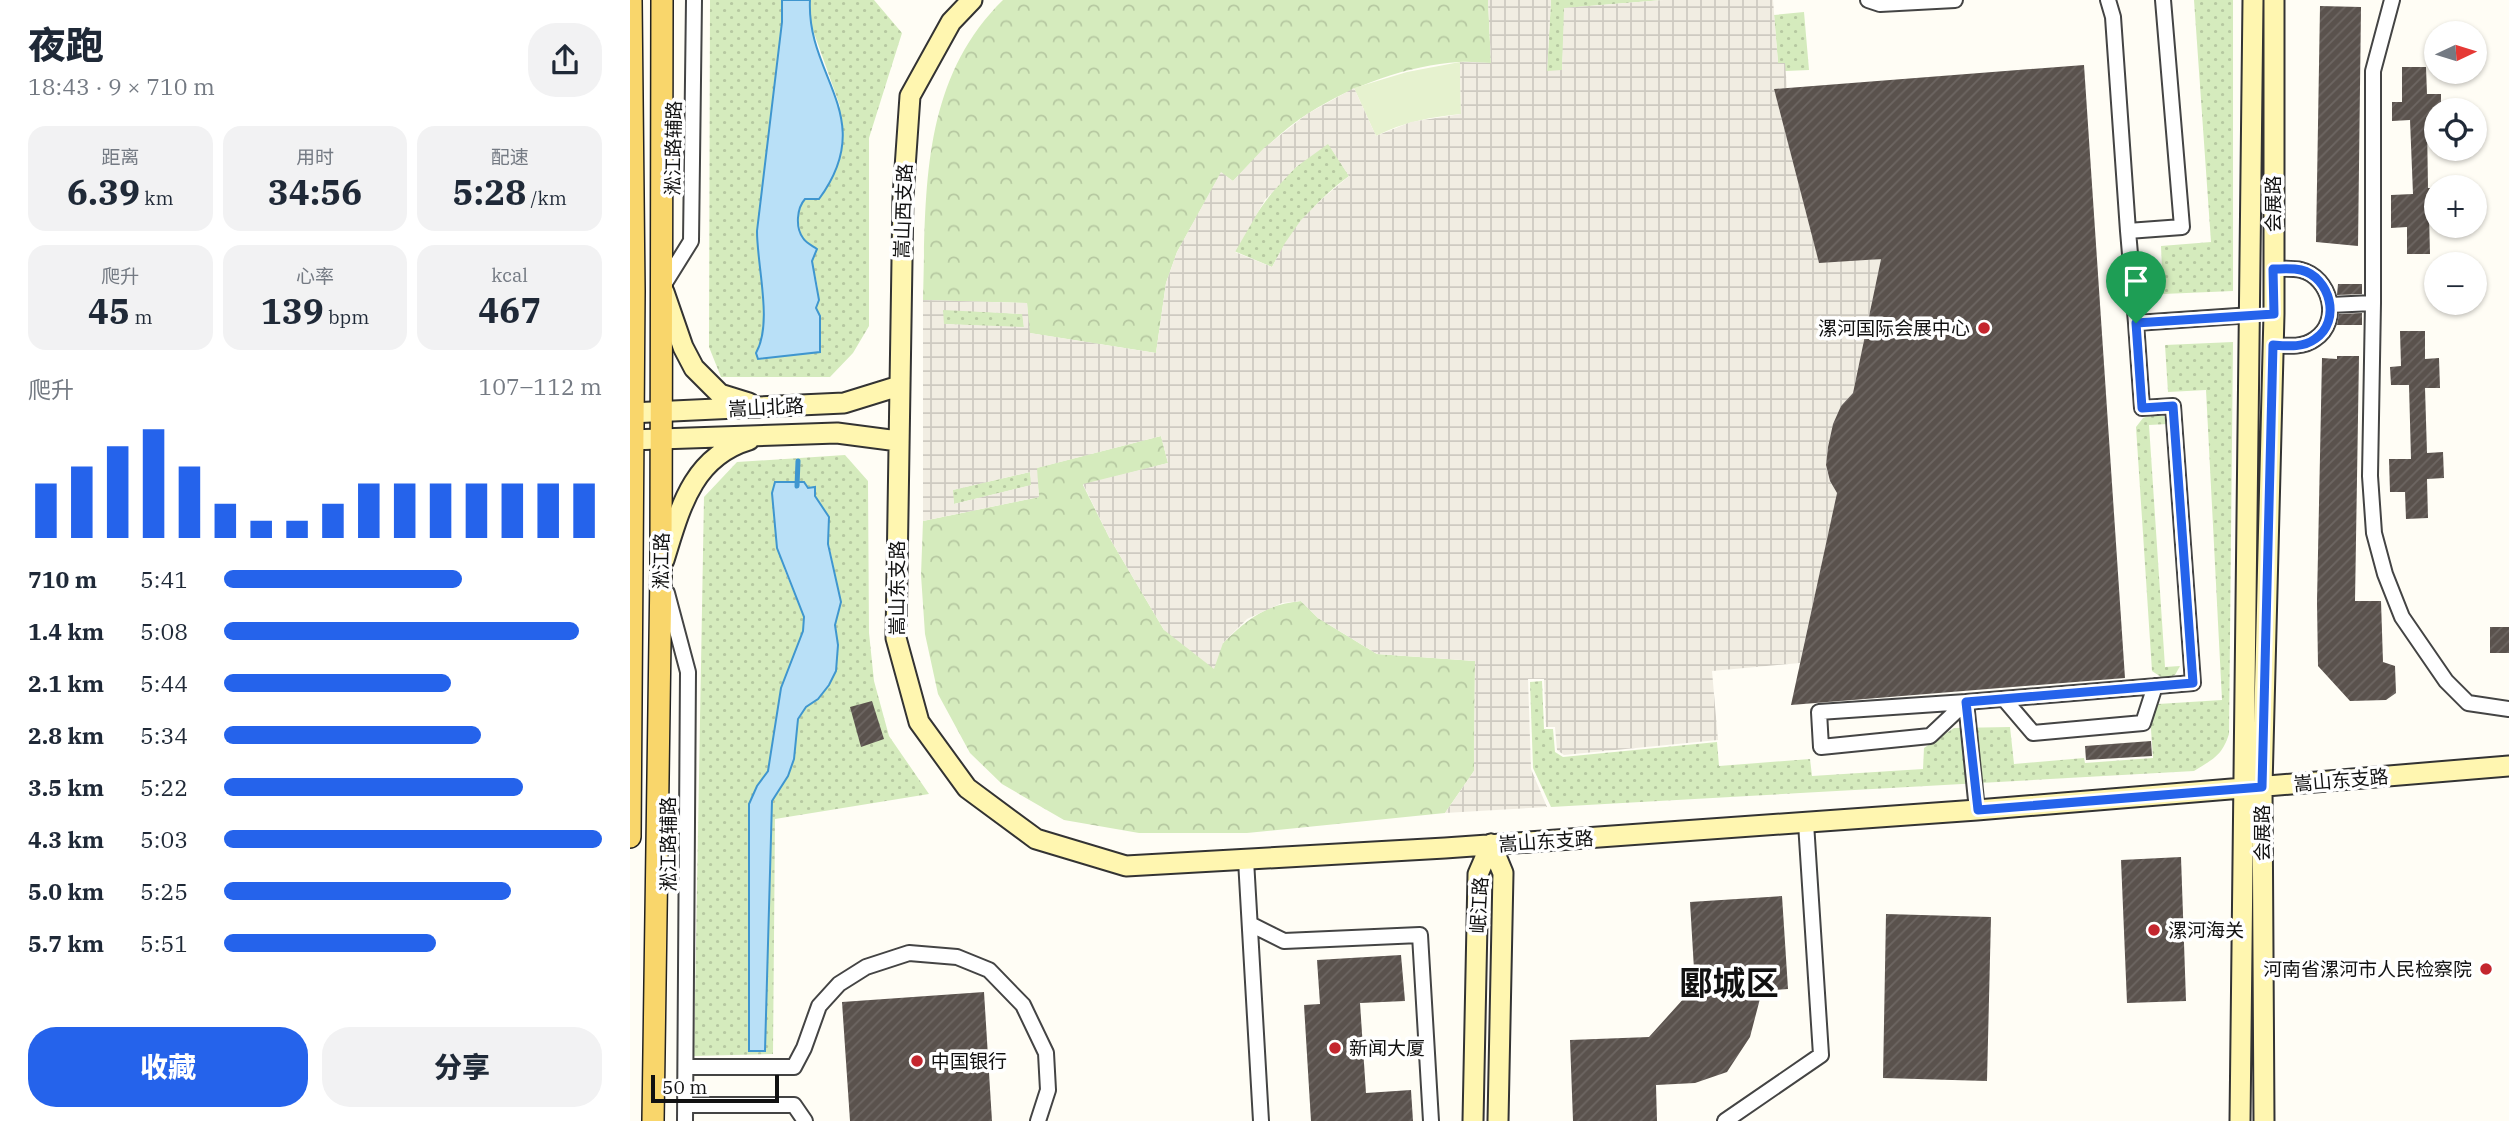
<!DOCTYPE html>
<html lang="zh">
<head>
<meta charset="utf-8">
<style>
  :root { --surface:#fff; --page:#f2f2f3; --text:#1f2937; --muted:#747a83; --accent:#2563eb }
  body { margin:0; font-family:"IBM Plex Serif","Noto Sans SC",serif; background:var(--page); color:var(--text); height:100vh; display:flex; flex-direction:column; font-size:26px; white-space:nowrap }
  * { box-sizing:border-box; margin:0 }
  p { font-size:23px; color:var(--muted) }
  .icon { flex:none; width:38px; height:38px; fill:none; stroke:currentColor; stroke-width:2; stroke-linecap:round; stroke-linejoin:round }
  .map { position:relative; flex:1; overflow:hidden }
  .side { display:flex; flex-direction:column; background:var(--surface); width:630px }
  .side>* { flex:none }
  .needle { width:46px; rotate:86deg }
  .fabs { position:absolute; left:1794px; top:21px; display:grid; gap:14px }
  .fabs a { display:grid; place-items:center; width:63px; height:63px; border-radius:50%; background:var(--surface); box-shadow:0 2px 5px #0004; font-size:35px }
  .scale { position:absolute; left:21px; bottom:18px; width:128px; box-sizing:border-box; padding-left:7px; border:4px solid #111; border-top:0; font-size:19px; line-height:24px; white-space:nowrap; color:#111; -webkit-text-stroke:5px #fff; paint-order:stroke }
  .pin { position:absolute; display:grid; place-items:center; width:60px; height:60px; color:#fff; margin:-72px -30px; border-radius:50% 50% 50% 0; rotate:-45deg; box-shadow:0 0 7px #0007 }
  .pin .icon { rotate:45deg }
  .round { display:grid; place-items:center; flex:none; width:74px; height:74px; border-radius:28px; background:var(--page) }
  .overview { display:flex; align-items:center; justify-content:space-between; height:119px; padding:0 28px }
  h1 { font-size:38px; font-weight:800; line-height:52px }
  .stats { display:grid; grid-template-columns:repeat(3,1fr); gap:10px; height:119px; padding:7px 28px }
  .stats div { display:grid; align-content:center; border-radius:18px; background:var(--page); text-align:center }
  .stats b { font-size:35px; font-weight:800 }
  .stats small { font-size:19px; font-weight:400 }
  .stats p { font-size:19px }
  .chart { height:196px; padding:14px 28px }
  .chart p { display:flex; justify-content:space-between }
  .chart svg { width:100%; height:126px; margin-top:7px; stroke:var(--accent); stroke-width:6 }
  .primary-button { display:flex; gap:14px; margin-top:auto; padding:14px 28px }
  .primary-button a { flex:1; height:80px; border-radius:28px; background:var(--accent); color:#fff; font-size:28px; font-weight:800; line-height:80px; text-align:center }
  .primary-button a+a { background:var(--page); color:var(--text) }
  ul { padding:0 28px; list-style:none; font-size:23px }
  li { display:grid; grid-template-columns:112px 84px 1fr; align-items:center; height:52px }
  li i { height:18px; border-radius:9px; background:var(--accent) }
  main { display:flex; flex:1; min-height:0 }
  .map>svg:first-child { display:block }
  .grass { fill:url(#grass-dots); fill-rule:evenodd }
  .park { fill:url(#park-crowns) }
  .pitch { fill:#e6f2cf }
  .plaza { fill:url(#plaza-grid); fill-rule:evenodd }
  .water { fill:#b9e0f7; stroke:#3f96cf; stroke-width:2 }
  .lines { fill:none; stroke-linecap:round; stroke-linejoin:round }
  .stream { stroke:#3f96cf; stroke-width:5 }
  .building { fill:url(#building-hatch) }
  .street-casing { stroke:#444; stroke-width:18 }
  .secondary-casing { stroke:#333; stroke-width:23 }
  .primary-casing { stroke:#222; stroke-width:24 }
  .street { stroke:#fff; stroke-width:14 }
  .secondary { stroke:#fff6b0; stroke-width:19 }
  .primary { stroke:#f9d66b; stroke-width:21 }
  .route-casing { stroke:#fff; stroke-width:14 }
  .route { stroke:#2563eb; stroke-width:9 }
  .poi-dot { fill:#c4262e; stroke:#fff; stroke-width:2.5 }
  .labels { text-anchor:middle; stroke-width:7; stroke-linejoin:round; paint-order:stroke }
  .street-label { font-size:19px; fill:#111; stroke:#fff }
  .poi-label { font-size:19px; fill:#111; stroke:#fff; text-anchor:start }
  .town-label { font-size:33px; font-weight:bold; fill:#111; stroke:#fff }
</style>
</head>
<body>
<main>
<section class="side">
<div class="overview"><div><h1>夜跑</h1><p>18:43 · 9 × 710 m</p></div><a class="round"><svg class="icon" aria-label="share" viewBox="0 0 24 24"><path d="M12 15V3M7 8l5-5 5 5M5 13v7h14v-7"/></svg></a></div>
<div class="stats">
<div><p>距离</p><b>6.39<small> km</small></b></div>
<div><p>用时</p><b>34:56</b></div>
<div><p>配速</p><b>5:28<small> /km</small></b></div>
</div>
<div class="stats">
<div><p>爬升</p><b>45<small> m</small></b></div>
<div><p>心率</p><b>139<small> bpm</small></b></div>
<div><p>kcal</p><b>467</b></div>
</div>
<div class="chart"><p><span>爬升</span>107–112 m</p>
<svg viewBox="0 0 160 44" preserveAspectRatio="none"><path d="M5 44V25M15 44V19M25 44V12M35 44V6M45 44V19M55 44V32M65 44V38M75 44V38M85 44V32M95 44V25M105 44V25M115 44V25M125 44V25M135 44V25M145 44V25M155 44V25"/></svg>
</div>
<ul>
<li><b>710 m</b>5:41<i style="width:63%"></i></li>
<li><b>1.4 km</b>5:08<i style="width:94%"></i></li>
<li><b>2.1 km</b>5:44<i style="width:60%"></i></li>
<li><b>2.8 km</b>5:34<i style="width:68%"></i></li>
<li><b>3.5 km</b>5:22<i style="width:79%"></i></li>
<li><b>4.3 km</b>5:03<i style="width:100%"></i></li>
<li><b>5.0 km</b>5:25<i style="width:76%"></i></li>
<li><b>5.7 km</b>5:51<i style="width:56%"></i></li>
</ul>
<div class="primary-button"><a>收藏</a><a>分享</a></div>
</section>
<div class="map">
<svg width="1879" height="1121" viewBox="0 0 1879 1121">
  <defs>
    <pattern id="grass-dots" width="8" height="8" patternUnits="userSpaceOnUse" patternTransform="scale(1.75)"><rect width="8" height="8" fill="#d5ebbd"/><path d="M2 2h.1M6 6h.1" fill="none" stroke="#b6c8a1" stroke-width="1.8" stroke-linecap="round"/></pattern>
    <pattern id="park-crowns" width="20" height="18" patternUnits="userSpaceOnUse" patternTransform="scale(1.75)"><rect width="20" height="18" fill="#d5ebbd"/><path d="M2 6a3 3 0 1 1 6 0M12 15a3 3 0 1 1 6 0" fill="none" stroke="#b6c8a1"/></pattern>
    <pattern id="plaza-grid" width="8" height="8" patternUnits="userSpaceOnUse" patternTransform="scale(1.75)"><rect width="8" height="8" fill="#f1ede2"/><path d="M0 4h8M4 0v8" fill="none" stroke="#cecac1"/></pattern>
    <pattern id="building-hatch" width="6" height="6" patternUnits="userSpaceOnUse" patternTransform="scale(1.75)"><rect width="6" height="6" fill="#5a524d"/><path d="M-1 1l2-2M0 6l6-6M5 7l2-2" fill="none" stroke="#6d6662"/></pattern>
  </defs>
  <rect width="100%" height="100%" fill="#fffdf5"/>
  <path class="grass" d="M80 0H152V22L127 231C127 267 143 323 126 353L186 308C199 273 152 227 175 199L210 106 179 19 180 0H244L272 33 239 138V326L223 353 200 377H91L79 347Z
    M921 0H1033L935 8 932 71H917Z
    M1564 0H1603V291L1533 294 1531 246 1581 242Z
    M1174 12 1179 70 1155 71V63H1148L1144 15Z
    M698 143 719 176C685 201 661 231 642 267L604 251C632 204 650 174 698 143Z
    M313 309 393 314 394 328 313 324Z
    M1603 342 1599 734C1592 756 1583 759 1564 771L921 807 903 768 900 682 912 681 914 729H923L925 752 933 757 1087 742 1089 766 1180 759 1182 776 1293 769 1294 748 1324 728 1380 727 1384 764 1454 758 1455 763 1523 758 1520 715 1528 704 1592 700 1576 390 1538 392 1535 345Z
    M1524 414 1534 416 1538 424 1519 425 1535 667 1550 666 1545 675 1534 679 1522 671 1506 427 1513 418Z
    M215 455 238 481 239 633 244 681 259 736 299 794 145 819 143 1054 64 1056 74 497 107 462ZM185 496 199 517V544L211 602 205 625 208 645 188 699 176 707 168 719 164 759 158 776 142 801 135 1051 127 786 138 771 151 688 173 631 174 617 154 569Z
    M400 472 402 485 324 504 322 490Z"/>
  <path class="park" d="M373 0H858L861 63C851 63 840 61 829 62 779 65 721 86 679 113 650 131 626 157 603 181L591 173 547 252 536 283 526 353 399 333 397 303 293 300C296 193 290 81 373 0Z
    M531 436 538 463 453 485 479 537 534 630 593 643C618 619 634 605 671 601L688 618 747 654 845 661 844 771 815 813 617 833H509L434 820 372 784 340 753 308 694 295 634 291 575 293 521 409 497 406 468Z"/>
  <path class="pitch" d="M830 62 831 114C801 117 773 122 746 136L724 88 777 72Z"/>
  <path class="plaza" d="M858 0H921L917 71 932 70 934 8 1033 0H1143L1148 63H1155L1157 88 1144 89 1189 262 1251 259 1223 393 1211 406 1203 424 1198 447 1196 466 1200 481 1207 493 1170 663 1082 671 1088 740 934 755 927 750 925 727H916L914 679H898L901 769 917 807 815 813 844 771 845 661 747 654 688 618 671 601 652 603 617 619 593 643 584 669 534 630 479 537 453 484 538 463 531 436 407 468 409 497 293 521V300L397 303 400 333 526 353 536 283 547 252 591 172 603 181 634 148 677 114 724 88 746 136 781 122 831 114 830 62 861 63ZM698 144 719 176 692 199 671 220 655 243 642 267 605 252 635 200 666 167ZM313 310 392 314 394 327 314 324ZM400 472 401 485 324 504 323 490Z"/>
  <path class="water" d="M152 0H180C176 77 249 117 189 199H175C167 208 165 227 173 238 176 243 183 246 187 249L182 261 189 300 186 308 190 316V352L128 359 126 353C143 323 127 267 127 231L152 22Z
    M145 482H174L178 488 185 487V496L199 517 198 544 211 602 205 625 208 645 206 671 199 685 188 699 176 707 168 719 164 759 158 776 142 801 135 1051H119V804L127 786 138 771 151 688 173 631 174 617 147 548 142 493Z"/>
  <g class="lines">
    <path class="stream" d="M167 486 168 461"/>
  </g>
  <path class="building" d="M1690 6 1731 7 1728 246 1686 242Z
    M1454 65 1495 678 1161 705 1207 493 1200 481 1196 465 1198 447 1203 424 1211 406 1223 393 1251 259 1189 263 1144 89Z
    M1772 67H1796L1797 94H1811V110H1806V124H1797L1798 188H1806V214H1799L1800 254H1777V227L1761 228V195L1783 194 1780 120 1762 121V102H1772Z
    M1708 284H1732V294L1707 295Z
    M1732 313V325H1707L1709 314Z
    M1770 331H1795V359L1809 358 1810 388H1795L1797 453 1813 452 1814 478 1797 479 1798 518 1776 519 1775 492H1760L1759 459H1781L1779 385H1761L1760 367 1771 366Z
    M1707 356H1729L1725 601H1751L1753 662 1765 666 1766 693 1756 700 1720 701 1688 666 1687 602 1692 358 1707 359Z
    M1860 627H1879V653H1860Z
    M242 701 254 739 231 747 220 707Z
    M1521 741 1522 756 1456 760 1455 746Z
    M1551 857 1556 1001 1497 1003 1491 860Z
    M1152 896 1158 989 1132 991 1120 1037 1097 1072 1065 1083 1026 1085 1027 1121H943L940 1040 1019 1037 1065 986 1060 902Z
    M1256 914 1361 917 1357 1081 1253 1078Z
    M771 955 775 1001 730 1003 736 1093 781 1090 783 1121H681L674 1005 690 1004 687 960Z
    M354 992 362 1121H220L212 1002Z"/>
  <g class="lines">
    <defs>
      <path id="street" d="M1238 0 1250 4 1325 0
        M1478 0 1483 17 1498 231
        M1533 0 1552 227 1498 231 1506 323 1622 315
        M1762 0 1743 71V303L1740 476 1744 533 1755 574 1772 617 1816 681 1838 703 1879 709
        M33 286 61 241 64 0
        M1700 305 1743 303
        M1643 345C1657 346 1673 348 1685 339 1712 321 1700 277 1671 270 1662 268 1652 269 1643 269
        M37 593 58 672 55 1121
        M1374 699 1403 733 1513 723 1525 686
        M1336 702 1300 736 1191 747 1189 712Z
        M1347 810 1336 702 1563 683 1543 406 1512 408 1506 323
        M616 860 631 1121
        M620 924 654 941 790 935 801 1121
        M56 1067H164L174 1048 189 1006 209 984 236 967 279 953 327 957 359 970 393 1005 416 1053 418 1090 408 1121
        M55 1105H164L175 1121
        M1095 1121 1191 1055 1176 823"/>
      <path id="secondary" d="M342 0 321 22 280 96 273 197 266 638 289 722 337 788 406 839 496 866 815 848 1347 810 1879 766
        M34 292 53 347 64 368 90 394 119 403
        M0 413 214 403 269 386
        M0 440 207 433 268 441
        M34 560C50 509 62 457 119 440
        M861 844 873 873 868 1121
        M843 1121 848 874 861 844
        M1610 1121C1612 747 1621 374 1623 0
        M1634 1121 1632 787 1644 314V0"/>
      <path id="primary" d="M0 837 4 291 1 0
        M23 1121 31 571 32 0"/>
    </defs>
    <use href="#street" class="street-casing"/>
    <use href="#secondary" class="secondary-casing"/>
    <use href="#primary" class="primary-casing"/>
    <use href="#street" class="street"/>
    <use href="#secondary" class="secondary"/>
    <use href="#primary" class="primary"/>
  </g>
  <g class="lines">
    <defs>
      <path id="route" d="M1643 269C1652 269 1662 268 1671 270 1700 277 1712 321 1685 339 1673 348 1657 346 1643 345L1632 787 1348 810 1336 702 1563 683 1543 406 1512 408 1506 323 1644 314Z"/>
    </defs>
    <use href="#route" class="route-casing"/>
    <use href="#route" class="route"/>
  </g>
  <g class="poi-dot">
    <circle cx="1354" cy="328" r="7"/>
    <circle cx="1524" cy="930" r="7"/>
    <circle cx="1856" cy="969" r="7"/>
    <circle cx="705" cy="1048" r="7"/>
    <circle cx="287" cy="1061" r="7"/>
  </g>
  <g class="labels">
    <g class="street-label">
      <text transform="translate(43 148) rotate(-89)" y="7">淞江路辅路</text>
      <text transform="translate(1643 204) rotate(-90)" y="7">会展路</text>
      <text transform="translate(273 211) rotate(-88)" y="7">嵩山西支路</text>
      <text transform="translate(136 407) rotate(-3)" y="7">嵩山北路</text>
      <text transform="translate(31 561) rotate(-89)" y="7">淞江路</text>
      <text transform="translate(267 588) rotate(-90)" y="7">嵩山东支路</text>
      <text transform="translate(1711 780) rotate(-5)" y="7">嵩山东支路</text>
      <text transform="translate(1632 833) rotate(-90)" y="7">会展路</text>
      <text transform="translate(916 841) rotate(-4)" y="7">嵩山东支路</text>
      <text transform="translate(38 844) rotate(-90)" y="7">淞江路辅路</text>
      <text transform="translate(849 905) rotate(-87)" y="7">岷江路</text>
    </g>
    <g class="poi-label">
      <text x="1340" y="335" text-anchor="end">漯河国际会展中心</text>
      <text x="1538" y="937">漯河海关</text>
      <text x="1842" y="976" text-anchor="end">河南省漯河市人民检察院</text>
      <text x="719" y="1055">新闻大厦</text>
      <text x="301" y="1068">中国银行</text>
    </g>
    <g class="town-label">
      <text x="1099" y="995">郾城区</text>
    </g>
  </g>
</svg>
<div class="fabs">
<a><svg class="needle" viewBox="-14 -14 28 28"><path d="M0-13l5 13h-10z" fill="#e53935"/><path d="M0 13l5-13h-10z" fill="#747a83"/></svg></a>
<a><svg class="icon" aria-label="locate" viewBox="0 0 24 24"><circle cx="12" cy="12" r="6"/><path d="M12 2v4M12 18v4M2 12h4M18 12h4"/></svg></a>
<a>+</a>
<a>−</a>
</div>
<div class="scale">50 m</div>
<div class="pin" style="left:1506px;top:323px;background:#1e9e55"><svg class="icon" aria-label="arrive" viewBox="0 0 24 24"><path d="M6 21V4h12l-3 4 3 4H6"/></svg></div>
</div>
</main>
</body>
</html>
